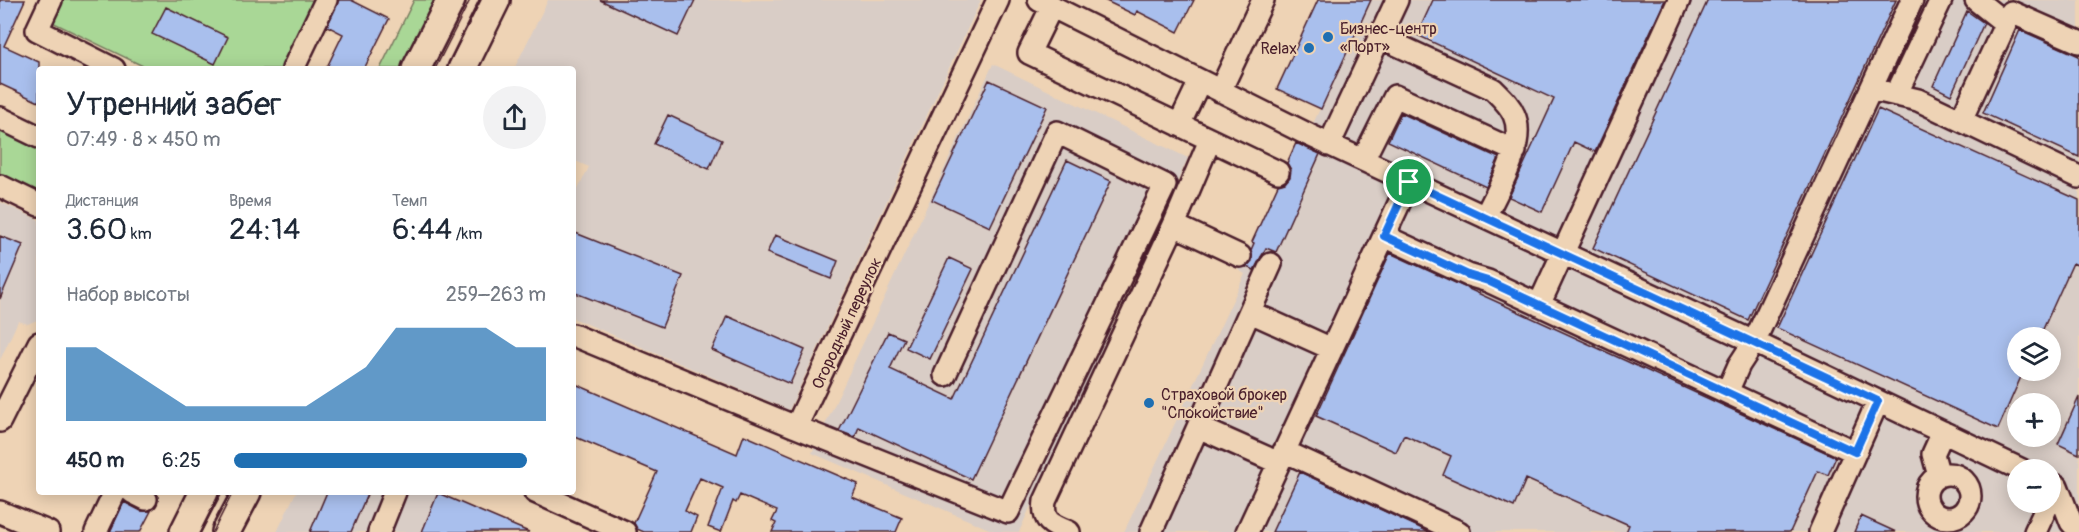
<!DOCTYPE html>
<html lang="ru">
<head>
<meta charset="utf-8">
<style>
  :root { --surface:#fff; --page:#f2f2f3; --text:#1f2937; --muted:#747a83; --accent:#1f6fb2 }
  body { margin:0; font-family:Pangolin,sans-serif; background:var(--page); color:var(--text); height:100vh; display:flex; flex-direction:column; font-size:22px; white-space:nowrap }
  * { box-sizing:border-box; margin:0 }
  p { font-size:20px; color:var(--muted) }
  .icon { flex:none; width:33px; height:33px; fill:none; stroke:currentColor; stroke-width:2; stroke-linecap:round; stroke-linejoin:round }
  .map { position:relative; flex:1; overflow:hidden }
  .details { position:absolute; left:36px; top:66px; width:540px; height:429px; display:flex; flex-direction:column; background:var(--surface); border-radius:6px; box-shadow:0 3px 15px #0003 }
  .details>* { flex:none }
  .fabs { position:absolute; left:2007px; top:327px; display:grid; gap:12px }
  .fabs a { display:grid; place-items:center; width:54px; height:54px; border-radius:50%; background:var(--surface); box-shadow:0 3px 15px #0003; font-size:30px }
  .pin { position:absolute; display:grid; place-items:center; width:51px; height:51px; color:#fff; margin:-26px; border:3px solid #fff; border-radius:50%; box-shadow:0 2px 6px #0007 }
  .round { display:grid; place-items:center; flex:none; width:63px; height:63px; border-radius:32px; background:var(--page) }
  .headline { display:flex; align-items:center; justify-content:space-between; height:102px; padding:0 30px }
  h1 { font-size:33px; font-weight:600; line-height:45px }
  .metrics { display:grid; grid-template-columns:repeat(3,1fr); gap:9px; height:102px; padding:6px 30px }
  .metrics div { display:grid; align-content:center }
  .metrics b { font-size:30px; font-weight:600 }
  .metrics small { font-size:16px; font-weight:400 }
  .metrics p { font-size:16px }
  .chart { height:168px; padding:12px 30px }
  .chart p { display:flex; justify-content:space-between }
  .chart svg { width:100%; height:108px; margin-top:6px; fill:var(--accent); opacity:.7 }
  ul { padding:0 30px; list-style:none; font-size:20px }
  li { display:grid; grid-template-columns:96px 72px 1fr; align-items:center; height:45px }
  li i { height:15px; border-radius:8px; background:var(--accent) }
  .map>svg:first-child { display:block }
  .built { fill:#d9cdc6; fill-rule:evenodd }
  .green { fill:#a9d796; stroke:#7a7b60; stroke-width:1.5 }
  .building { fill:#a9bfed; stroke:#4a1f2b; stroke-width:1.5 }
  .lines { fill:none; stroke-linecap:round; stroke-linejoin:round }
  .minor-casing { stroke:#4a1f2b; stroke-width:26 }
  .major-casing { stroke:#4a1f2b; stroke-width:32 }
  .minor { stroke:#eed3b5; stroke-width:21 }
  .major { stroke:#eed3b5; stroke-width:27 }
  .tram { stroke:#4a1f2b; stroke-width:1.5 }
  .route-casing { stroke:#fff; stroke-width:12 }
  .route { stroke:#1a73e8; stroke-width:8 }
  .poi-dot { fill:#1f6fb2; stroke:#eed3b5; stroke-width:2 }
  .labels { text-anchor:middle; stroke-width:4.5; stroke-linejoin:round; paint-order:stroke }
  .poi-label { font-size:16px; fill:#4a1f2b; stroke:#eed3b5; text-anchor:start }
  .street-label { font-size:16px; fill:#4a1f2b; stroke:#eed3b5 }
</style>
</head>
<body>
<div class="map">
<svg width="2079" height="532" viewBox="0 0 2079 532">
  <rect width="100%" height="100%" fill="#eed3b5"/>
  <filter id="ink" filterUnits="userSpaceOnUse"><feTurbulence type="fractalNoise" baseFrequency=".0167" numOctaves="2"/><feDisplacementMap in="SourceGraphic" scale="12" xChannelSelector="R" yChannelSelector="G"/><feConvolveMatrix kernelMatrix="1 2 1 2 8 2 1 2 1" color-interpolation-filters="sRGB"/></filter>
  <g filter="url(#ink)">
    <path class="built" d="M548 0H981L789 410 573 318V198L589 167 573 160V69H514Z
      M1371 0H2079V532H1124L1245 274 1238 270 1252 242 1276 252 1321 153 1303 145ZM2018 338H2050V370H2018ZM2018 404H2050V436H2018ZM2018 470H2050V502H2018Z
      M993 64 1188 158 1019 532H996L812 453Z
      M0 202 39 220V319L28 324 18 321 0 360Z
      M296 492H439L422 532H277Z"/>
    <path class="green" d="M60 0H319L285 69H149L50 21Z
      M414 0H436L401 69H380Z
      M0 127 39 147V200L0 180Z"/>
    <path class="building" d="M0 0H25L4 46 39 62V102L0 84Z
      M339 0H351L389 19 364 69H326L343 34 327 26Z
      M600 0H695L678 36Z
      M1104 0H1194L1178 32 1137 11 1135 15Z
      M1318 0H1371L1321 109 1277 89Z
      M1433 0H1665L1595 152 1574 142 1542 212 1509 197 1554 99 1417 35Z
      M1708 0H1896L1748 320 1593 248Z
      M166 7 228 37 215 64 152 34Z
      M1967 11 1984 23 1951 95 1933 86Z
      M2020 30 2079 56V157L1983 113Z
      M989 80 1047 107 990 227 932 200Z
      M1878 109 2079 200V266L2073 263 2039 338H2018V370H2024L1998 429 1777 328Z
      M1401 113 1499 158 1486 187 1388 141Z
      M668 115 722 140 709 169 654 144Z
      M1296 143 1320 154 1276 252 1266 248 1254 270 1246 267 1252 261 1251 250 1254 243 1252 242 1278 185 1285 183 1290 177 1291 170 1287 163Z
      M1067 160 1111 181 971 479 859 427 855 437 839 431 888 332 904 339 890 369 954 399Z
      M573 232 683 276 662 327 573 292Z
      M775 235 838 261 831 279 767 253Z
      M0 236 23 245 0 299Z
      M1390 253 1836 457 1828 475 1818 471 1790 532H1626L1629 525 1526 479 1514 507 1443 475 1451 456 1404 435 1396 452 1316 416Z
      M949 258 973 269 930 359 906 348Z
      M727 316 805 350 790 384 712 350Z
      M573 383 737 454 744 435 858 484 852 497 902 518 896 532H772L776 523 772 521 777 511 740 495 736 503 733 501 721 532 708 527 723 488 700 478 685 511 697 517 691 532H644L637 529 634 523 657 472 573 436Z
      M2079 397V454L2058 444Z
      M1300 472 1429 532H1272Z
      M327 492H368L351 532H310Z
      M438 493 475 509 529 532H422Z
      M124 502 141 511H151L140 532H110Z
      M1861 516 1896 532H1854Z"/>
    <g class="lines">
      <defs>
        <path id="minor" d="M51 0 37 30 114 69
          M1039 0 1309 135 1754 342 2022 470
          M1976 0 2005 23
          M1052 6 1029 53 1278 172
          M1380 37 1493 89C1501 97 1510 105 1514 115 1527 143 1497 191 1485 217
          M293 69 326 0
          M1871 89 1918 100 2079 177
          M1220 91 1263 0
          M1896 95 1941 0
          M0 118 39 137
          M1961 120 2011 12 2079 42
          M1179 125 1200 81
          M1329 145 1397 0
          M1363 160 1395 96 1515 151
          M0 186 39 205
          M1174 225 1240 256
          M1384 236 1468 275 1488 281 1855 452
          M1539 305 1679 0
          M1250 312 1332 349
          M573 335 796 427 998 0
          M1727 392 1739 365 1754 342 1912 0
          M0 421 39 343
          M796 427 1008 512 1165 185 1057 132 945 375
          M1198 427 1279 463
          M1284 451 1459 532
          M1926 496a22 22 0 1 1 44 0a22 22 0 1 1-44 0Z
          M1939 476 1933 454 1943 432
          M2057 486 2071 522 2079 531
          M132 492 146 499
          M535 492 625 532
          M0 512 48 532
          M96 532 115 492
          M379 532 395 492
          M1069 532C1052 525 1042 522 1045 501L1174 225 1210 140
          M1151 532 1271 264
          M1247 532 1409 182
          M1820 532 1878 401
          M2035 532 2049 502"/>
        <path id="major" d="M416 69 451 0
          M462 69 496 0
          M184 532 204 492
          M226 532 247 492"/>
      </defs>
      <use href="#minor" class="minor-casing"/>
      <use href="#major" class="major-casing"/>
      <use href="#minor" class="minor"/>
      <use href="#major" class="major"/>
      <path class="tram" d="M435 69 470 0
        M446 69 481 0
        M201 532 222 492
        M213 532 233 492"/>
    </g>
  </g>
  <g class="lines" filter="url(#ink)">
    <defs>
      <path id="route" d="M1409 182 1878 401 1855 452 1488 281 1468 275 1384 236Z"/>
    </defs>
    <use href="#route" class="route-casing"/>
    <use href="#route" class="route"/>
  </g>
  <g class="poi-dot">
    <circle cx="1328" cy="37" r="6"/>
    <circle cx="1309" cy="48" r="6"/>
    <circle cx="1149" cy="403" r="6"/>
  </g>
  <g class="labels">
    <g class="poi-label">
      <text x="1340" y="34">Бизнес-центр<tspan x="1340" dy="18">«Порт»</tspan></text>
      <text x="1297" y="54" text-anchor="end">Relax</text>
      <text x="1161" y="400">Страховой брокер<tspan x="1161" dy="18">"Спокойствие"</tspan></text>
    </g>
    <g class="street-label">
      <text transform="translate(846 323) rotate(-65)" y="6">Огородный переулок</text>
    </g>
  </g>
</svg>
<div class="fabs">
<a><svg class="icon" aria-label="layers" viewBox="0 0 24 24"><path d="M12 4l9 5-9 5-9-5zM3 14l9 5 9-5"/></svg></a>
<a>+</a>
<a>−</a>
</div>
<div class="pin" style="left:1409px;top:182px;background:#1e9e55"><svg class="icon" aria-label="arrive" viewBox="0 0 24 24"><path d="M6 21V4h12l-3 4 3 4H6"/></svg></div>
<section class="details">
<div class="headline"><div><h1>Утренний забег</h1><p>07:49 · 8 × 450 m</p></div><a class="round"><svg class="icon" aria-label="share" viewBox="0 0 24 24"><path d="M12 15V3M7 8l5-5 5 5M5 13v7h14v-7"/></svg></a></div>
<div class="metrics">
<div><p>Дистанция</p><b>3.60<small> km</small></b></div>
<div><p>Время</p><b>24:14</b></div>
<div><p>Темп</p><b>6:44<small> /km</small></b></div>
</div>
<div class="chart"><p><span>Набор высоты</span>259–263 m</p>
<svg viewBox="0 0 160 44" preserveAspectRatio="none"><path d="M0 44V14L10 14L20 22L30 30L40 38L50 38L60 38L70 38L80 38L90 30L100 22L110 6L120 6L130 6L140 6L150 14L160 14V44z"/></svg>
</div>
<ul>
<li><b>450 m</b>6:25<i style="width:94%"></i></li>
</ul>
</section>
</div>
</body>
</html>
